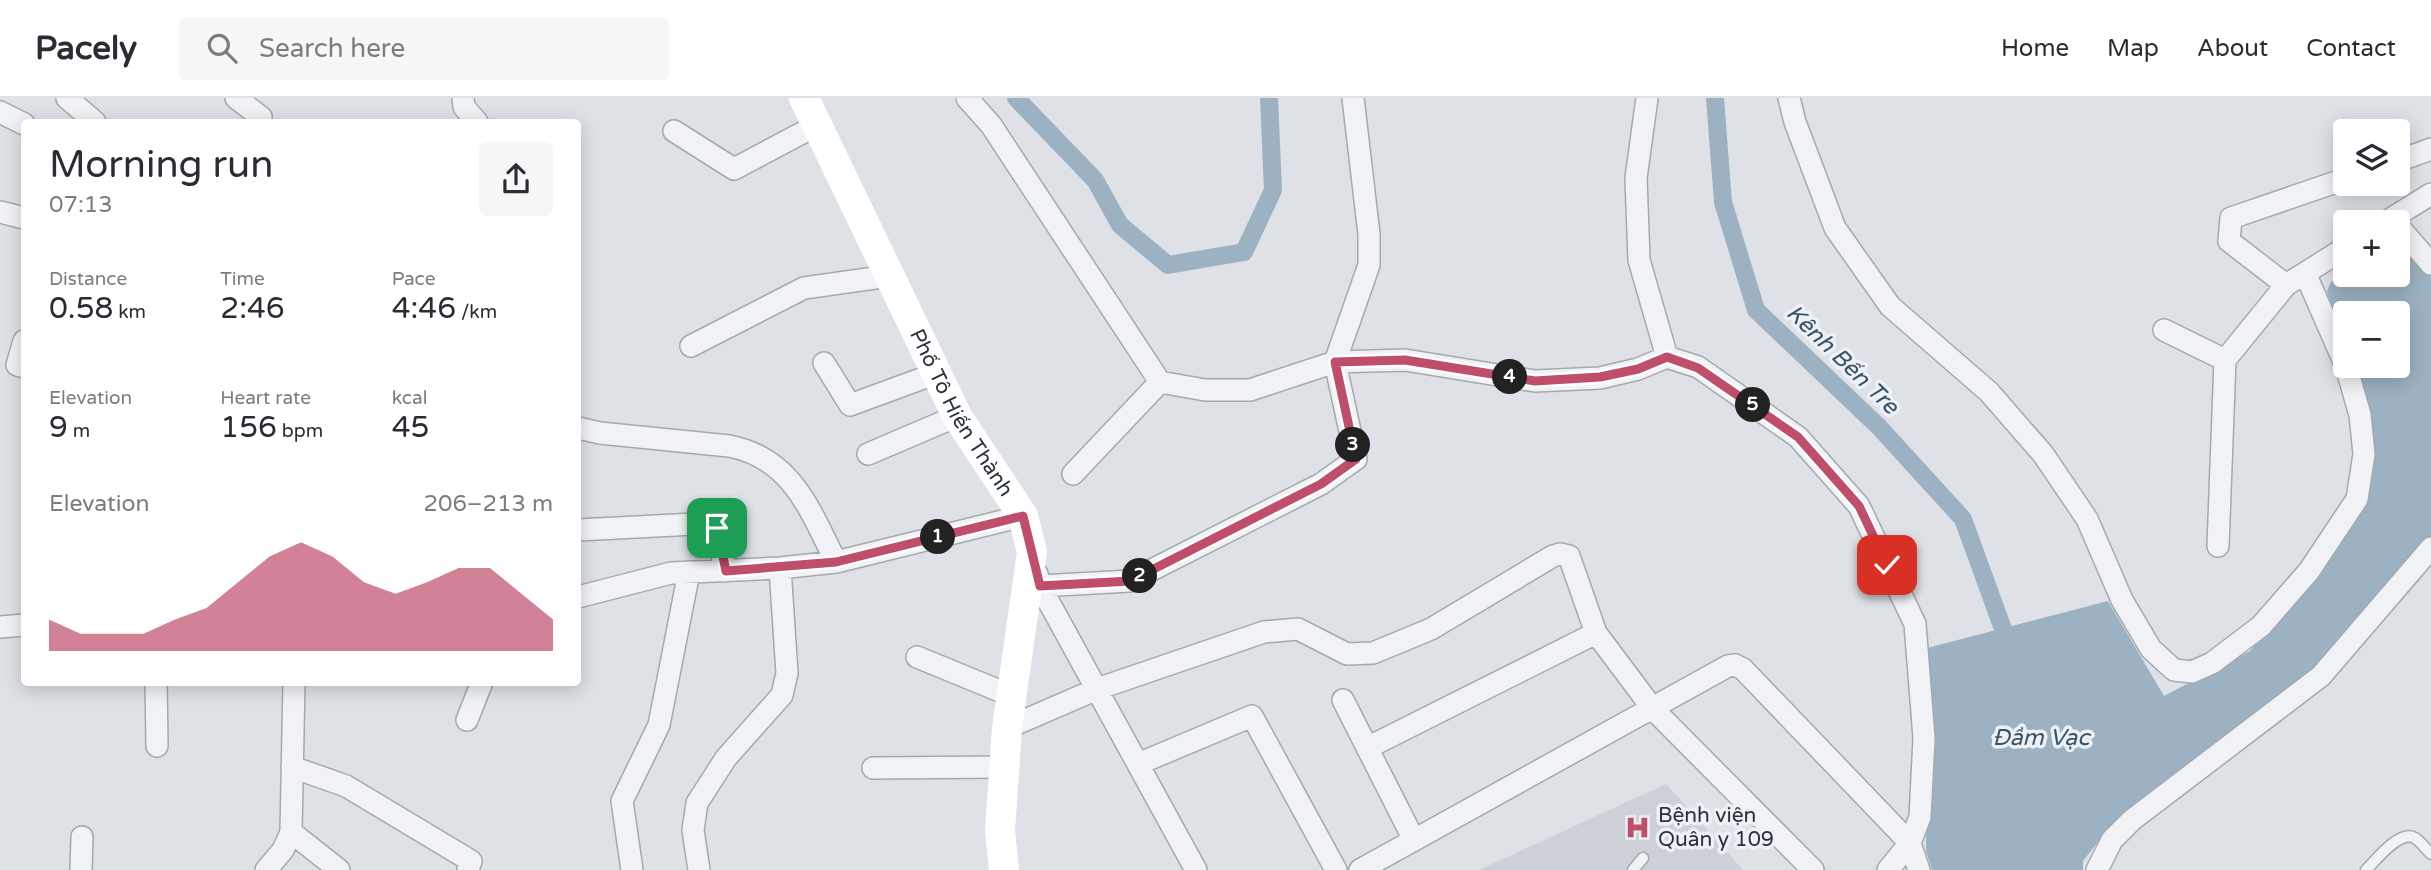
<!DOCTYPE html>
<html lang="en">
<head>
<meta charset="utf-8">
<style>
  :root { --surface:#fff; --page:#f7f7f7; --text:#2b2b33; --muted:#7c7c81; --line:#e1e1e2; --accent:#bf4e6a }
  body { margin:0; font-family:"Varela Round",sans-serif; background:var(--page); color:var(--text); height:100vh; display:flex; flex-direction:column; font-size:26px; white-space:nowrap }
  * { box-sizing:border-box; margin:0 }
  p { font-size:23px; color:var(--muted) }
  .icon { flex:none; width:38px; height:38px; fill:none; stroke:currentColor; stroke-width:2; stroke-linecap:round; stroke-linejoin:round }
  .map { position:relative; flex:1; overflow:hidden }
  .sheet { position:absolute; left:21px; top:21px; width:560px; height:567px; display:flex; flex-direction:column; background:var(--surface); border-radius:7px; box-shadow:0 4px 18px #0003 }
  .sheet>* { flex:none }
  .controls { position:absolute; left:2333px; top:21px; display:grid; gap:14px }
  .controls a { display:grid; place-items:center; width:77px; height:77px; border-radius:7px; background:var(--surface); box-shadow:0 4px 18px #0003; font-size:35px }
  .pin { position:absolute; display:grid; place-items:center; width:60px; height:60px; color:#fff; margin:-30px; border-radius:14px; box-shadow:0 4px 10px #0006 }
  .km { position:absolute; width:35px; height:35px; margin:-18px; border-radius:50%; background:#222; color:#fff; font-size:19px; line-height:35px; text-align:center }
  .round { display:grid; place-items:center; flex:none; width:74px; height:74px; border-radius:7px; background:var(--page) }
  .headline { display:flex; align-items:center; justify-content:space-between; height:119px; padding:0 28px }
  h1 { font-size:38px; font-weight:600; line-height:52px }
  .metrics { display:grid; grid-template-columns:repeat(3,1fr); gap:10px; height:119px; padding:7px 28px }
  .metrics div { display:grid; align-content:center }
  .metrics b { font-size:30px; font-weight:600 }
  .metrics small { font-size:19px; font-weight:400 }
  .metrics p { font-size:19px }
  .chart { height:196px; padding:14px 28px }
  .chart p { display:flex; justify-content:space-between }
  .chart svg { width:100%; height:126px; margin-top:7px; fill:var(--accent); opacity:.7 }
  header { display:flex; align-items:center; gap:42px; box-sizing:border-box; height:98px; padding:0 35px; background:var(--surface); border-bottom:2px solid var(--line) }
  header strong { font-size:33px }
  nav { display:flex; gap:38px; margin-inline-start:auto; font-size:24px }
  .search { width:490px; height:63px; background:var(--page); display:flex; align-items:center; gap:18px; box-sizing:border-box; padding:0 24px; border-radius:7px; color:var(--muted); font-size:26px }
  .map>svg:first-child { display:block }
  .built { fill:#ccd1d7 }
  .water { fill:#9cb2c2 }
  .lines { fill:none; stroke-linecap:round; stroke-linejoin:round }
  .canal { stroke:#9cb2c2; stroke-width:18 }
  .lane-casing { stroke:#a4a9af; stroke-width:13 }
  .street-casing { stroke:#a4a9af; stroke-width:24 }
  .lane { stroke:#f0f2f5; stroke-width:10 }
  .street { stroke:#f0f2f5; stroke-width:21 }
  .secondary { stroke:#fff; stroke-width:30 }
  .route-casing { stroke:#fff; stroke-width:14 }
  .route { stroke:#bf4e6a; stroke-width:9 }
  .labels { text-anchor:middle; stroke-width:7; stroke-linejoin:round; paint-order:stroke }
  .street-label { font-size:21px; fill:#29313b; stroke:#edf0f4 }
  .poi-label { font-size:21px; fill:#29313b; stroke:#edf0f4; text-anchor:start }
  .water-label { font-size:23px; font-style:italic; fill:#37536a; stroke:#edf0f4 }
</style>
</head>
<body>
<header>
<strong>Pacely</strong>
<div class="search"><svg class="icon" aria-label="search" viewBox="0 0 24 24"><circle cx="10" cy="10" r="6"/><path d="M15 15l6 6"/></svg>Search here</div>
<nav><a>Home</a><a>Map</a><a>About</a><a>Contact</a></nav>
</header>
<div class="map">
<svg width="2431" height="772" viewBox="0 0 2431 772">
  <rect width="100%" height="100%" fill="#dee2e6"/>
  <path class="built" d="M1666 686 1743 772H1479Z"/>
  <path class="water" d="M2398 152H2407L2431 171V443L2291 595 2151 694 2108 731 2083 763V772H1932L1926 753 1927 550 2108 503 2164 598 2250 553 2353 428 2372 360 2350 268H2398V215H2345V252L2327 193 2331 184 2345 173V177H2398Z"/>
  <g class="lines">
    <path class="canal" d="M1016 0 1095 82 1120 127 1168 167 1244 154 1273 92 1269 0
      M1715 0 1723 104 1756 212 1879 329 1963 421 2003 531"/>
    <defs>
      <path id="lane" d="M1633 772 1643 760
        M2366 772C2376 762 2400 731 2415 740 2421 744 2426 751 2431 756"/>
      <path id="street" d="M67 0 95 24
        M236 0 261 19 260 24
        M463 0 464 9 477 24
        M967 0 991 27 1160 284 1073 376
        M1647 0 1636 80 1639 162 1667 259
        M1789 0 1795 24 1835 130 1890 208 1989 294 2043 356 2087 421 2122 502 2151 551 2174 572 2192 574 2212 565 2261 528 2309 473 2357 401 2364 356 2360 317 2346 268
        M0 14 24 26
        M674 33 734 71 817 27
        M2398 63 2431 51
        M0 114 24 120
        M2386 124 2431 96
        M2398 128 2431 166
        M2305 175 2345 266
        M2286 187 2229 143 2231 120 2345 81
        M2164 232 2225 262
        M24 243 17 267 24 269
        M691 248 804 190 889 178
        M824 265 850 307 937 275
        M1160 284 1205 292H1250L1335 264 1405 262 1535 283 1600 280 1638 271 1667 259 1698 269 1798 339 1859 408 1915 526 1924 640 1920 719 1910 745 1888 772
        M578 330 600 335 729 348C792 360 810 412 836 464
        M868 356 957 318
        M578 432 714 425 717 430 725 473
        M2218 448 2225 262 2286 187 2345 150
        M1037 476 1040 488 1196 772
        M1040 488 1130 483 1321 386 1356 361 1335 264 1369 167V136L1353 0
        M578 499 671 475 780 470 836 464 1023 418
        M0 529 24 527
        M917 559 1012 598
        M156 584 157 648
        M1343 602 1414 742
        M467 622 482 584
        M1007 630 1097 591 1264 534 1298 531 1347 556 1373 555 1431 531 1553 458 1560 456 1569 458 1596 535 1653 611 1813 772
        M1367 650 1596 535
        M1138 666 1252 618 1336 772
        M292 669 346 688 471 763 468 772
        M873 670 1005 669
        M291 734 339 772
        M81 772 82 739
        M266 772 283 752 291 734 294 584
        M632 772 622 703 659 627 689 474
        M699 772 693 732 697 705 726 660 782 597 787 575 780 470
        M1360 772 1728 568 1735 567 1743 571 1910 745 1919 772
        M2097 772 2112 742 2132 722 2321 578 2431 450"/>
    </defs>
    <use href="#lane" class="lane-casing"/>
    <use href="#street" class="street-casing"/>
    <use href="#lane" class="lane"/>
    <use href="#street" class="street"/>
    <path class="secondary" id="s1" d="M804 0 957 318 1023 418 1032 454 1007 630 1000 733 1004 772"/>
  </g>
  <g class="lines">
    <defs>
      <path id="route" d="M717 430 726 473 836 464 1023 418 1040 488 1130 483 1321 386 1356 361 1335 264 1405 262 1535 283 1600 279 1638 271 1667 259 1698 270 1798 339 1859 408 1887 467"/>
    </defs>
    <use href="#route" class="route-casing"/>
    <use href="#route" class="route"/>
  </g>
  <defs>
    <symbol id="hospital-bare" viewBox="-9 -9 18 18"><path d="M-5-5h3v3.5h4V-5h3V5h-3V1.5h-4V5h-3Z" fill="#bf4e6a" stroke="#edf0f4" stroke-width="2.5" paint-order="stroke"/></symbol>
  </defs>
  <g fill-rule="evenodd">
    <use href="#hospital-bare" x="1620" y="712" width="35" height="35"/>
  </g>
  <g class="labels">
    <g class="street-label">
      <text dy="7" stroke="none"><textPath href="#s1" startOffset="352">Phố Tô Hiến Thành</textPath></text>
    </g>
    <g class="poi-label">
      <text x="1658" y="724">Bệnh viện<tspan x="1658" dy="24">Quân y 109</tspan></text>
    </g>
    <g class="water-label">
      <text transform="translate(1843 261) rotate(44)" y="8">Kênh Bến Tre</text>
      <text x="2041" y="647">Đầm Vạc</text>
    </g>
  </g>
</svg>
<div class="controls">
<a><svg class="icon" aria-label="layers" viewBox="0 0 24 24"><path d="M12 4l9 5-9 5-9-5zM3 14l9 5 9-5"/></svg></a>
<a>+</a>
<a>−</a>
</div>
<div class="pin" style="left:717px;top:430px;background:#1e9e55"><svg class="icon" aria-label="arrive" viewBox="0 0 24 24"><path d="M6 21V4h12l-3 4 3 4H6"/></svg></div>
<div class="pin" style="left:1887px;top:467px;background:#d93025"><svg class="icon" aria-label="check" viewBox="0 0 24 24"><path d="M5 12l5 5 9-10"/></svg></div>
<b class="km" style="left:938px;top:439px">1</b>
<b class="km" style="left:1140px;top:478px">2</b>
<b class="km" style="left:1353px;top:347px">3</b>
<b class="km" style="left:1510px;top:279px">4</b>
<b class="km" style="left:1753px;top:307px">5</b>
<section class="sheet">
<div class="headline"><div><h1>Morning run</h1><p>07:13</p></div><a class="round"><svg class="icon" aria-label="share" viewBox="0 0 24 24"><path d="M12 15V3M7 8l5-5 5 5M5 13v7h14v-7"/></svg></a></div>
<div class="metrics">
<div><p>Distance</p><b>0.58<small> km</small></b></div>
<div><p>Time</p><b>2:46</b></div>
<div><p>Pace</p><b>4:46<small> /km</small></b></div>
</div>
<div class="metrics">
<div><p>Elevation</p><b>9<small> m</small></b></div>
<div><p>Heart rate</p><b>156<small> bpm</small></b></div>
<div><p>kcal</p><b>45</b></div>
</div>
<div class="chart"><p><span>Elevation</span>206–213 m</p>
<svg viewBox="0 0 160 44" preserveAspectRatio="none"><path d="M0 44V33L10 38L20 38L30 38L40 33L50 29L60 20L70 11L80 6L90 11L100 20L110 24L120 20L130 15L140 15L150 24L160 33V44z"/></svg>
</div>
</section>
</div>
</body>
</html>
